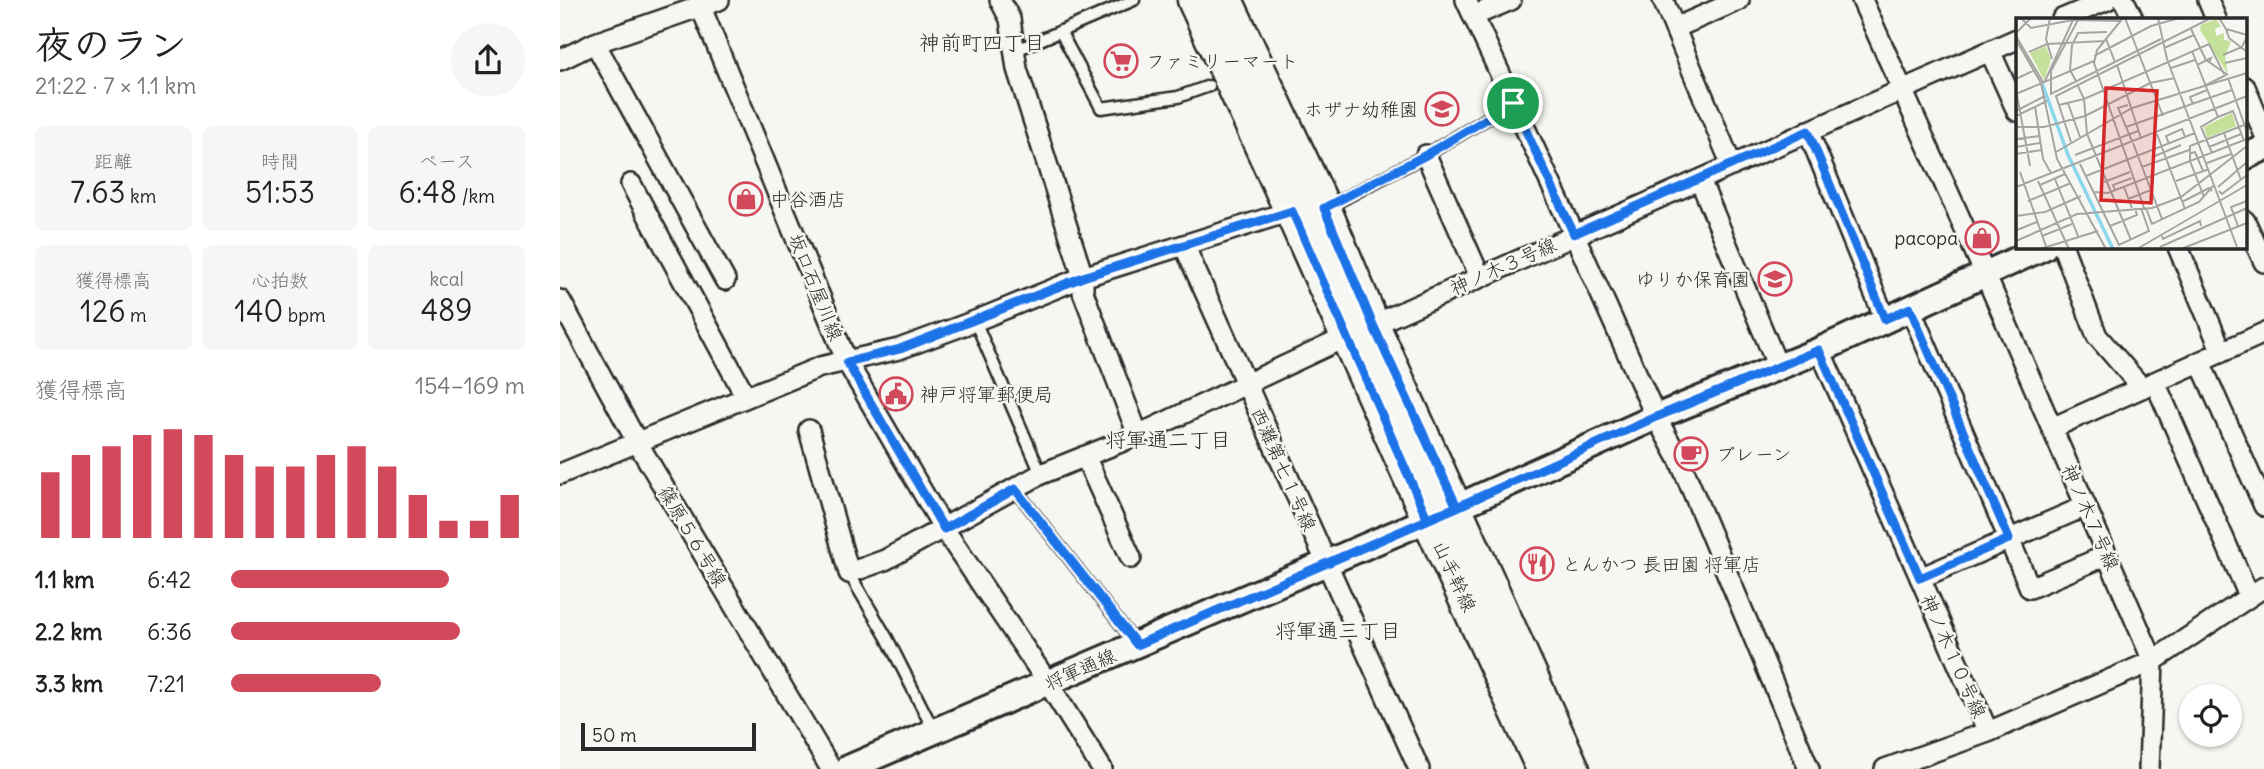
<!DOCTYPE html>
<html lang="ja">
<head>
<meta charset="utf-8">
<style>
  :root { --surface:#fff; --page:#f6f6f6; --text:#222; --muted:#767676; --accent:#d1495b }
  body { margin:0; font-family:Delius,"Klee One",sans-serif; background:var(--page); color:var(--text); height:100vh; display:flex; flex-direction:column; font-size:26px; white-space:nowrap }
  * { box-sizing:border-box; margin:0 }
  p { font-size:23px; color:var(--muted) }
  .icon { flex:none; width:38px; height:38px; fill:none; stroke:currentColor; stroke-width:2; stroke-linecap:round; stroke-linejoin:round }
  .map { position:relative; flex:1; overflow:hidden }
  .drawer { display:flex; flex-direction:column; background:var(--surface); width:560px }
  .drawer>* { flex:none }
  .controls { position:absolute; left:1619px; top:684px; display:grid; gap:14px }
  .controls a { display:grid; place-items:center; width:63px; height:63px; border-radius:50%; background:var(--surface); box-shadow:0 2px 5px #0004; font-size:35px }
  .scale { position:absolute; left:21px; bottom:18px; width:175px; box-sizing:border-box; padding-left:7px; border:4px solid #2b2b2b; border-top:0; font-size:19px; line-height:24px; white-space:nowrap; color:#2b2b2b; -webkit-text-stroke:5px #f6f6f2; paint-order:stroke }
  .pin { position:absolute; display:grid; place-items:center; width:60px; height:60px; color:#fff; margin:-30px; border:4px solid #fff; border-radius:50%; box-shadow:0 2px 7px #0007 }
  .round { display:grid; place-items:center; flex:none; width:74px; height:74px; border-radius:37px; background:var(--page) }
  .headline { display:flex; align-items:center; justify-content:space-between; height:119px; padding:0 35px }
  h1 { font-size:38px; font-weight:600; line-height:52px }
  .figures { display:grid; grid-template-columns:repeat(3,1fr); gap:10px; height:119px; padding:7px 35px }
  .figures div { display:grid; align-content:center; border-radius:10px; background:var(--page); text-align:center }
  .figures b { font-size:30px; font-weight:600 }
  .figures small { font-size:19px; font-weight:400 }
  .figures p { font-size:19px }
  .chart { height:196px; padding:14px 35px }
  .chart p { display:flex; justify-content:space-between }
  .chart svg { width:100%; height:126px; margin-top:7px; stroke:var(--accent); stroke-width:6 }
  ul { padding:0 35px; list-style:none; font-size:23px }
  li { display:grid; grid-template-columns:112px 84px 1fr; align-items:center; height:52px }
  li i { height:18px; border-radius:9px; background:var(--accent) }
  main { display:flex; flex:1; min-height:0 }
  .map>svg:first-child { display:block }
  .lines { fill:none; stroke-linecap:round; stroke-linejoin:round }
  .service-casing { stroke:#2b2b2b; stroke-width:15 }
  .minor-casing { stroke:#2b2b2b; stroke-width:24 }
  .tertiary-casing { stroke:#2b2b2b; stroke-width:30 }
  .primary-casing { stroke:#2b2b2b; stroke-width:37 }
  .service { stroke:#f6f6f2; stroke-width:10 }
  .minor { stroke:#f6f6f2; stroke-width:19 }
  .tertiary { stroke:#f6f6f2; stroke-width:24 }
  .primary { stroke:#f6f6f2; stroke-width:32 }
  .route-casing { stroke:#fff; stroke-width:14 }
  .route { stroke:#1a73e8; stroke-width:9 }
  .labels { text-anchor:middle; stroke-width:5; stroke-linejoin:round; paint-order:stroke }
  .poi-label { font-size:19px; fill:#2b2b2b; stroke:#f6f6f2; text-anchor:start }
  .street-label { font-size:19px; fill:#2b2b2b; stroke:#f6f6f2 }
  .neighbourhood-label { font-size:21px; fill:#2b2b2b; stroke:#f6f6f2 }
  .inset-river { fill:none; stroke:#8bd7eb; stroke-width:3.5 }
  .inset-road { fill:none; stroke:#a5a5a2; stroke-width:2 }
  .view { fill:#d62828; fill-opacity:0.15; stroke:#d62828; stroke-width:3.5 }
  .inset-edge { fill:none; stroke:#2b2b2b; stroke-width:3.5 }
</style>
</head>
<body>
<main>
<section class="drawer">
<div class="headline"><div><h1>夜のラン</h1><p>21:22 · 7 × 1.1 km</p></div><a class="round"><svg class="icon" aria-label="share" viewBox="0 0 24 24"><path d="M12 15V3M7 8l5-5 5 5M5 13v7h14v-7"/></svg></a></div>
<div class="figures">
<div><p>距離</p><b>7.63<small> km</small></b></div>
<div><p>時間</p><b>51:53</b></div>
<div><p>ペース</p><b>6:48<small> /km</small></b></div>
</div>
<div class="figures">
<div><p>獲得標高</p><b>126<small> m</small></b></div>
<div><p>心拍数</p><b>140<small> bpm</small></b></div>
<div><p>kcal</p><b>489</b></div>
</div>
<div class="chart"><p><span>獲得標高</span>154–169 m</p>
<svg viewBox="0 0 160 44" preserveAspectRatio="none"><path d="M5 44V21M15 44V15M25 44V12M35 44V8M45 44V6M55 44V8M65 44V15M75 44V19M85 44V19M95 44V15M105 44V12M115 44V19M125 44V29M135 44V38M145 44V38M155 44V29"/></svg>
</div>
<ul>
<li><b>1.1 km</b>6:42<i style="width:74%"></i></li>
<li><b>2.2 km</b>6:36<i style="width:78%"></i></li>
<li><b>3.3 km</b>7:21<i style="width:51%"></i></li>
</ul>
</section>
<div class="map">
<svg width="1704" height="769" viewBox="0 0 1704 769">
  <rect width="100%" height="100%" fill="#f6f6f2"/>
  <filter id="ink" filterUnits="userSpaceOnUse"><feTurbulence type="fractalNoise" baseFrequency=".0143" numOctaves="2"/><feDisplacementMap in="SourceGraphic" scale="14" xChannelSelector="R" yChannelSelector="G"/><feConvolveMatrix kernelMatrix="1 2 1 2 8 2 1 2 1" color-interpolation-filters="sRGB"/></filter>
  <g filter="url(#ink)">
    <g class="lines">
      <defs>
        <path id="service" d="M500 31 541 108 618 97 649 86
          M454 51 574 0
          M768 207 866 155 953 103
          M415 321 481 474
          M455 489 576 644
          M289 573 327 638 374 731"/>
        <path id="minor" d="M138 0 287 362 384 529 488 683 542 769
          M440 0 450 19 457 69 523 277V292L578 435
          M906 0 1014 234 1096 417 1120 461 1249 769
          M1103 0 1172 166
          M1302 0 1425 274 1593 661 1589 769
          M1564 0 1573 19
          M1648 0 1656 19
          M913 16 951 0
          M1502 19 1547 0
          M1115 28 1179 0
          M35 43 165 280
          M1430 51 1457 111
          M0 60 35 43 159 0
          M1685 87 1704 133
          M1248 131 1325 319
          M866 155 920 277
          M1140 180 1218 367
          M71 184 186 397
          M1685 221 1704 262
          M624 245 859 769
          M1503 247 1537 336 1582 388
          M1618 247 1662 352
          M0 300 77 442 271 769
          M1350 308 1470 588 1547 555
          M813 325 1457 39
          M1260 350 1428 732
          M1640 362 1704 506
          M1595 382 1689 596
          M1492 428 1704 333
          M249 430 289 573 325 560 481 474 578 435 786 337
          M525 456 571 558
          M0 474 260 367 339 349 415 321 523 277 731 211
          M1360 578 1526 506
          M1325 769 1428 732 1593 661 1704 587"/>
        <path id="tertiary" d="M1685 157 1704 148
          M286 769 897 507 1096 417 1260 350 1484 247"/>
        <path id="primary" d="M634 0 731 211 868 518 983 769
          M666 0 764 208 813 325 1013 769"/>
      </defs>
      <use href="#service" class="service-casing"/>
      <use href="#minor" class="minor-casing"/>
      <use href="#tertiary" class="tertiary-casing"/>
      <use href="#primary" class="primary-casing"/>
      <use href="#service" class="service"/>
      <use href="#minor" class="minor"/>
      <use href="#tertiary" class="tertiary"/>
      <use href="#primary" class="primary"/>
    </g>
  </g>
  <g class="lines" filter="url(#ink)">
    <defs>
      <path id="route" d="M953 103 866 155 764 208 813 325 897 507 867 518 732 211 523 277 340 349 287 362 384 529 455 489 577 645 897 507 1096 417 1259 350 1360 578 1449 539 1350 308 1325 319 1248 131 1014 234 953 103"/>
    </defs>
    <use href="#route" class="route-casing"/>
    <use href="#route" class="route"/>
  </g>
  <defs>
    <symbol id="supermarket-ring" viewBox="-11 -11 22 22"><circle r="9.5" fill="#f6f6f2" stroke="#d1495b" stroke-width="1.5"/><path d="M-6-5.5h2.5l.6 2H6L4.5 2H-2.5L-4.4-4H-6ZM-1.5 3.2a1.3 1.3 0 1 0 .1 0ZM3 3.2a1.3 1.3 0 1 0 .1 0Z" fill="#d1495b"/></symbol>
    <symbol id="school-ring" viewBox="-11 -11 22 22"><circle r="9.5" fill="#f6f6f2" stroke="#d1495b" stroke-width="1.5"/><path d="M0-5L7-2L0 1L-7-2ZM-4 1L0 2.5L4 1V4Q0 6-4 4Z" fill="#d1495b"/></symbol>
    <symbol id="shop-ring" viewBox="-11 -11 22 22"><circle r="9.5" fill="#f6f6f2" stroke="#d1495b" stroke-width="1.5"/><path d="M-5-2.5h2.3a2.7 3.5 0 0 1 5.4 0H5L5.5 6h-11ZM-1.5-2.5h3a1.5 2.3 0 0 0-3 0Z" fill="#d1495b"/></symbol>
    <symbol id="civic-ring" viewBox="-11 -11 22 22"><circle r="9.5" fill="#f6f6f2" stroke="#d1495b" stroke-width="1.5"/><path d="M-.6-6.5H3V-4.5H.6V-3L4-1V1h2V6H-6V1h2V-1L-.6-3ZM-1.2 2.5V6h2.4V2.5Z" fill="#d1495b"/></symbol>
    <symbol id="cafe-ring" viewBox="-11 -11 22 22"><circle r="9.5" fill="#f6f6f2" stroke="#d1495b" stroke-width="1.5"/><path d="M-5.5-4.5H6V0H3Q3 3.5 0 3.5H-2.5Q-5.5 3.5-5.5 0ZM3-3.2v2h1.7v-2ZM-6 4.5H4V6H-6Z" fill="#d1495b"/></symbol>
    <symbol id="restaurant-ring" viewBox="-11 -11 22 22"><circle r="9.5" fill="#f6f6f2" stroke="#d1495b" stroke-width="1.5"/><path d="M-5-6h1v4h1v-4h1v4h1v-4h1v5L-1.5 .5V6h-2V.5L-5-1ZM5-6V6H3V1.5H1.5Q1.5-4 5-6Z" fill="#d1495b"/></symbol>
  </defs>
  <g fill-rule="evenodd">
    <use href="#supermarket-ring" x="542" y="42" width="38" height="38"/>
    <use href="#school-ring" x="863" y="90" width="38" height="38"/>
    <use href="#shop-ring" x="167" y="180" width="38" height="38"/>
    <use href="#shop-ring" x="1403" y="219" width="38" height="38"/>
    <use href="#school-ring" x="1196" y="260" width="38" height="38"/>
    <use href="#civic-ring" x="317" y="375" width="38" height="38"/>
    <use href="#cafe-ring" x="1112" y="435" width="38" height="38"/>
    <use href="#restaurant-ring" x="958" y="545" width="38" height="38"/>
  </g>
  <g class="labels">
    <g class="poi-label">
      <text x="586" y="68">ファミリーマート</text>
      <text x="858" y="116" text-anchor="end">ホザナ幼稚園</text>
      <text x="210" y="206">中谷酒店</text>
      <text x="1398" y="245" text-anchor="end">pacopa</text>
      <text x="1190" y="286" text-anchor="end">ゆりか保育園</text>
      <text x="360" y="401">神戸将軍郵便局</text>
      <text x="1156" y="461">ブレーン</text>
      <text x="1002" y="571">とんかつ 長田園 将軍店</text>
    </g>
    <g class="street-label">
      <text transform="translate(943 266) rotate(-24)" y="7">神ノ木３号線</text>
      <text transform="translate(256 287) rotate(68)" y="7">坂口石屋川線</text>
      <text transform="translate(724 469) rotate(66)" y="7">西灘第七１号線</text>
      <text transform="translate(1531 517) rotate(66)" y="7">神ノ木７号線</text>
      <text transform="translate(133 536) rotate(59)" y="7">篠原５６号線</text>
      <text transform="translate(895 576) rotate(65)" y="7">山手幹線</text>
      <text transform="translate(1394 656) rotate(66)" y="7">神ノ木１０号線</text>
      <text transform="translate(520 669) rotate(-24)" y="7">将軍通線</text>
    </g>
    <g class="neighbourhood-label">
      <text x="422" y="50">神前町四丁目</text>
      <text x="608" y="447">将軍通二丁目</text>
      <text x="778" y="638">将軍通三丁目</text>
    </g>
  </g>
  <g transform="translate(1456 18)">
    <rect width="231" height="231" fill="#f6f6f2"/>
    <path d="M200 1 205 9 199 10 200 18 208 15V22L215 23 209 39 212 56 184 12 185 7ZM30 28 35 42 28 62 14 35ZM216 95 220 108 191 120 188 109Z" fill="#c4e199"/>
    <path class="inset-river" d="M26 65 52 137 97 231"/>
    <path class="inset-road" d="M5 0 15 10 57 2 105 3M34 0 30 21 36 41M63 0 35 53V76L145 21M107 0 81 32 78 45 128 190M109 0 147 98M142 0 151 41 221 229M203 0 210 11 231 17M175 11 190 42 212 57M210 11 213 20 231 34M0 15 15 0M0 18 27 64M90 21 99 44M0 22 25 65 41 141 90 231M148 30 178 17M176 33 202 99M13 34 31 26 88 23M207 37 226 29 231 19M78 38 135 8 163 0M209 45 231 40M101 47 125 120M181 47 195 40 193 45M155 50 179 42M212 60 231 114M0 61 19 52M29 63 57 2M60 63 54 52 56 27 62 15 91 14M61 66 68 81 71 116 115 222M190 67 210 57M0 76 78 43M1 77 14 148M52 85 64 119M177 86 174 79 191 72M43 87 68 81 193 26 208 56M112 87 102 90 116 123M19 88 27 141 35 155M0 93 29 78M0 98 31 83M0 109H28L69 98 134 65 159 60M110 109 216 72M208 115 225 162M141 116 169 191M0 121 23 118M55 124 40 78 195 0M117 125 146 201M153 126 150 118 166 111 169 119M0 129 24 125M193 129 225 116M40 134 116 90 231 55M196 135 185 109 202 99 217 93 228 123M0 136 25 132M173 136 179 134 187 153M59 137 122 113M139 138 165 127M191 145 215 136M64 146 103 227 133 213 125 190M126 149 173 132M4 154 31 231M70 158 179 115M39 161 62 218M22 163 53 231M160 163 193 151M88 164 114 154M24 167 49 156M0 169 231 78M108 169 116 190M202 169 231 144M99 172 97 167 116 160M203 173 206 176 231 157M77 174 92 175 174 143V128L228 107M188 179 174 143 231 121M112 181 135 172M12 183 55 165M166 184 193 170 196 173M130 190 136 206 183 184 197 168M0 198 29 194 65 178M94 208 121 197 119 190M222 208 215 189 231 183M1 212 21 204M145 216 147 221 184 203 185 208M26 218 56 206M0 223 61 196 136 190 165 179 231 128M144 229 231 190M24 231 82 213M121 231 231 167M165 231 231 205"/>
    <path class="view" d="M90 70 141 73 135 185 85 182Z"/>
    <rect width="231" height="231" class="inset-edge"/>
  </g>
</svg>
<div class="controls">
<a><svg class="icon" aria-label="locate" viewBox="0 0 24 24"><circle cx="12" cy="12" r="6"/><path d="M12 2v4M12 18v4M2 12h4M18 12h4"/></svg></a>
</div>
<div class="scale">50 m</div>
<div class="pin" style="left:953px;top:103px;background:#1e9e55"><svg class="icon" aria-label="arrive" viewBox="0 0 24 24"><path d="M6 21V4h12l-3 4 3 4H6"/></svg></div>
</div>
</main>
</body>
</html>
